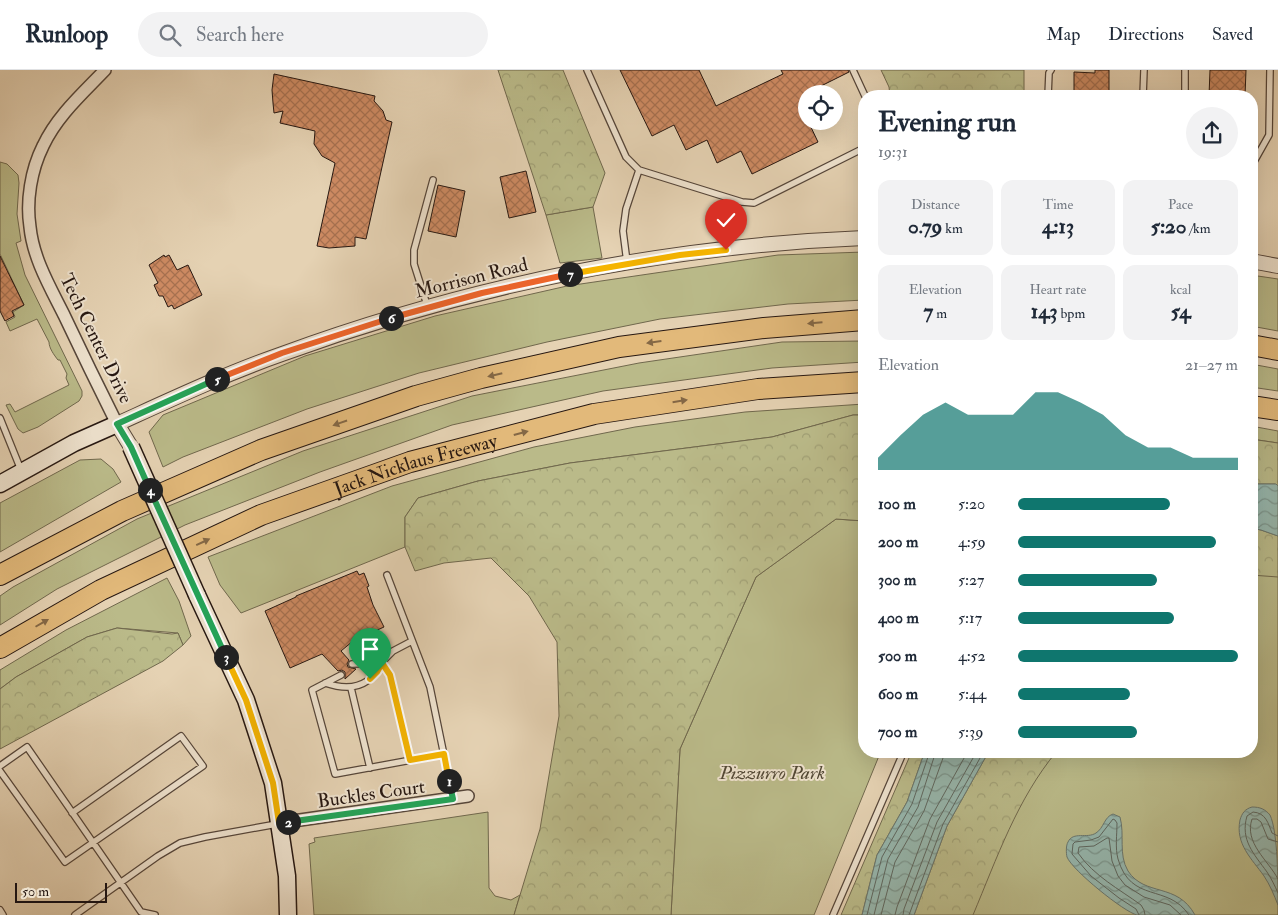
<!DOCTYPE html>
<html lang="en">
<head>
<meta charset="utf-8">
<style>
  :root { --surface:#fff; --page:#f2f2f3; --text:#1f2937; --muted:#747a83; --line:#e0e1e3; --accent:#0f766e }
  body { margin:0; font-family:"IM FELL Double Pica",serif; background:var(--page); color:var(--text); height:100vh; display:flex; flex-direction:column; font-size:19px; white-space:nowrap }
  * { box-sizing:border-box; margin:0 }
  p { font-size:16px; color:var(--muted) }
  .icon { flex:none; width:28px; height:28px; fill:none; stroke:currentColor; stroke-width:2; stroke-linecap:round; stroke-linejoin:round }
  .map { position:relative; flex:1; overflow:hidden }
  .drawer { position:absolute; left:858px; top:20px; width:400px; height:668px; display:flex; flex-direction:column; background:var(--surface); border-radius:20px; box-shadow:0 5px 20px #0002 }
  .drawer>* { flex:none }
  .controls { position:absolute; left:798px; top:15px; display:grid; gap:10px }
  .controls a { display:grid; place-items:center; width:45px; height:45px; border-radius:50%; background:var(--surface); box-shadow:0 5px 20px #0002; font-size:25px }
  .scale { position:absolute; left:15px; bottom:12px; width:92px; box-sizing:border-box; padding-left:5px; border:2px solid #261711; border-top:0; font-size:14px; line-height:18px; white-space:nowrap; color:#261711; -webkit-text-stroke:4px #eee2ce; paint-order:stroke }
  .pin { position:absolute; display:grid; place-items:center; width:42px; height:42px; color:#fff; margin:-51px -21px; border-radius:50% 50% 50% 0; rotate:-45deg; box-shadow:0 0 5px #0007 }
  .pin .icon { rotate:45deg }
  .km { position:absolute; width:25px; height:25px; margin:-12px; border-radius:50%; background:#222; color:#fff; font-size:14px; line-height:25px; text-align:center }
  .round { display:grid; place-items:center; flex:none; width:52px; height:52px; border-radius:26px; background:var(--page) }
  .head { display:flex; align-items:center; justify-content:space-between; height:85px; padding:0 20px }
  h1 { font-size:28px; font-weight:700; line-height:38px }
  .metrics { display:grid; grid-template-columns:repeat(3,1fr); gap:8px; height:85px; padding:5px 20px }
  .metrics div { display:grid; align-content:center; border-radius:12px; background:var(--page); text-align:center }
  .metrics b { font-size:21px; font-weight:700 }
  .metrics small { font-size:14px; font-weight:400 }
  .metrics p { font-size:14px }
  .chart { height:140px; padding:10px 20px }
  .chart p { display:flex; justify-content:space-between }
  .chart svg { width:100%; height:90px; margin-top:5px; fill:var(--accent); opacity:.7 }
  ul { padding:0 20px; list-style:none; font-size:16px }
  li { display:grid; grid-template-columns:80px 60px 1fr; align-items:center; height:38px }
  li i { height:12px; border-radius:6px; background:var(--accent) }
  header { display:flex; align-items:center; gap:30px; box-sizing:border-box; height:70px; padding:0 25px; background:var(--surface); border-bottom:1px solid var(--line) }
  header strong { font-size:24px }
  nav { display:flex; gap:28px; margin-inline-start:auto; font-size:18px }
  .search { width:350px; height:45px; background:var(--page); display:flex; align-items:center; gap:12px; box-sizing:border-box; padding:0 18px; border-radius:28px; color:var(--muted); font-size:19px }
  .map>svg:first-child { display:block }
  .green { fill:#baba89; stroke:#70684d }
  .forest { fill:url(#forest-crowns); stroke:#70684d }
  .water { fill:url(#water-waves); stroke:#69776f }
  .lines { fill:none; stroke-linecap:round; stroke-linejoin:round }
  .shore { stroke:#5e6760; stroke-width:1 }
  .building { fill:url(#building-cross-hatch); stroke:#261711 }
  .service-casing { stroke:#56463a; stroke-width:8 }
  .minor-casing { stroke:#56463a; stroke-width:14 }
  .tertiary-casing { stroke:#56463a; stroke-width:16 }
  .secondary-casing { stroke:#261711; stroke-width:19 }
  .motorway-casing { stroke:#261711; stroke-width:22 }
  .service { stroke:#eee2ce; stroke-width:5.5 }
  .minor { stroke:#eee2ce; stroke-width:11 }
  .tertiary { stroke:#eee2ce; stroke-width:14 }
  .secondary { stroke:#eee2ce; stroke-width:16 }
  .motorway { stroke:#e2b97a; stroke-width:20 }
  .secondary-bridge-casing { stroke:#261711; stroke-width:19; stroke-linecap:butt }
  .secondary-bridge { stroke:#eee2ce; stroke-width:16 }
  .oneway { fill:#846846 }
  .split-1-casing { stroke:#fff; stroke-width:10 }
  .split-2-casing { stroke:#fff; stroke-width:10 }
  .split-3-casing { stroke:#fff; stroke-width:10 }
  .split-4-casing { stroke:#fff; stroke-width:10 }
  .split-5-casing { stroke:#fff; stroke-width:10 }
  .split-6-casing { stroke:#fff; stroke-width:10 }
  .split-7-casing { stroke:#fff; stroke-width:10 }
  .split-8-casing { stroke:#fff; stroke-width:10 }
  .split-1 { stroke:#f5b400; stroke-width:6 }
  .split-2 { stroke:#22a559; stroke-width:6 }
  .split-3 { stroke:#f5b400; stroke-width:6 }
  .split-4 { stroke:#22a559; stroke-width:6 }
  .split-5 { stroke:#22a559; stroke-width:6 }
  .split-6 { stroke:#f0652b; stroke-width:6 }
  .split-7 { stroke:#f0652b; stroke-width:6 }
  .split-8 { stroke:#f5b400; stroke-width:6 }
  .labels { text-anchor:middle; stroke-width:4; stroke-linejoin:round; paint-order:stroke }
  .street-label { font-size:19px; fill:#261711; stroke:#eee2ce }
  .park-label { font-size:19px; font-style:italic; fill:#524835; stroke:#eee2ce }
</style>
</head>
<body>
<header>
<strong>Runloop</strong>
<div class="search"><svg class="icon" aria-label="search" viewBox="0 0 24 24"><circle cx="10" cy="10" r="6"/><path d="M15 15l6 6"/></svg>Search here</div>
<nav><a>Map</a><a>Directions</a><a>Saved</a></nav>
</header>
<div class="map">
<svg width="1278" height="845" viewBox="0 0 1278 845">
  <defs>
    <pattern id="forest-crowns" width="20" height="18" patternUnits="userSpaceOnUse" patternTransform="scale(1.25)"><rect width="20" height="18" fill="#baba89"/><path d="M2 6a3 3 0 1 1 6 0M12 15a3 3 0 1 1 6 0" fill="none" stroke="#a09f75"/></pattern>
    <pattern id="water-waves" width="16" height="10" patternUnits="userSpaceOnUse" patternTransform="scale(1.25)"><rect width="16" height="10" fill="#96b7ae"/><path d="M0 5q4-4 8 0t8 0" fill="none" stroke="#7a948c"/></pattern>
    <pattern id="building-cross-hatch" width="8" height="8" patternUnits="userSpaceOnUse" patternTransform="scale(1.25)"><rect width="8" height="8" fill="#ce8b63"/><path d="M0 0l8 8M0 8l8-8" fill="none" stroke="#a77150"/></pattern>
  </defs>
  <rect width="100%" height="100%" fill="#e5d2b3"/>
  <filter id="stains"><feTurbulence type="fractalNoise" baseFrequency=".004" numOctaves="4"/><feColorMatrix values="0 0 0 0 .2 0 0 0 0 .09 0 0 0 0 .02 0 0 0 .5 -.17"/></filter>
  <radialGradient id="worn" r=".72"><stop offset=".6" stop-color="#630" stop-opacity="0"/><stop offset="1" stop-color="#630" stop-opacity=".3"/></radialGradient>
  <path class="green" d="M0 92 7 94 18 105 19 113 17 144 21 171 16 173 25 205 82 321V326L79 331 38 357 23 363 18 359 6 335 10 334 15 342 69 315 66 308 67 304 60 290H58C54 285 49 278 49 272L37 249 10 261 6 252 15 247 13 242 24 235 0 184Z
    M593 137 602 188 560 193 546 145Z
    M864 182V230L788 234 660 249 547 272 419 303 307 339 183 387 163 397 149 362 163 345 305 286 435 246 567 216 778 185Z
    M1251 205 1278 209V261L1251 256Z
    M864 271V292L772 298 603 321 452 355 320 402 185 455 57 519 0 555V526L13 517 137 449 303 381 472 326 639 293 782 272Z
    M1251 294 1278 299V321L1251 317Z
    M864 334V345H853L772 367 570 393 478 411 418 428 405 447V477L241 543 220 515 208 487 392 416 534 377 635 357 745 342Z
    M1251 356 1278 361V373L1251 369Z
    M101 389 113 399 121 412 0 482V433L80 390Z
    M836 449 864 451V681H881L814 845H671L680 679 756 507Z
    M1251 454 1278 455V845H916L992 681H1251Z
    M167 508 179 531 191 566 183 575 178 563 117 558 87 567 16 607 0 619V600L66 560Z
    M488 742 489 818 495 826 511 830 520 825 514 845H314L309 774 315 772 314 768Z"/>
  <path class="forest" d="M498 0H563L605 103 593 137 546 145Z
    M881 0H1024V26H890L889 17Z
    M853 345H864V451L836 449 756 507 680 679 671 845H514L540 759 559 646 557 572 529 526 491 488 444 493 415 501 405 477V447L418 428 478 411 570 393 772 367Z
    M1251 369 1278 373V416L1275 414H1251Z
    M1251 458 1261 460 1278 466V507L1251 505Z
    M117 558 172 564 178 563 183 575 163 591 0 679V619L16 607 87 567Z
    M912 681H925L907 732 877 785 862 845H841Z
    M989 681H1057C1017 729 997 788 973 845H914L947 756Z"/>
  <path class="water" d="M1251 414H1276L1278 416V466L1261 460 1251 458Z
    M925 681H989L947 756 914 845H862L877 785 907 732Z
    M1252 737C1260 737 1265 739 1270 745 1278 762 1278 813 1278 835 1274 825 1270 815 1264 806 1252 789 1235 774 1240 750 1242 743 1245 739 1252 737Z
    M1113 744 1120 747C1125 765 1118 784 1128 801 1145 827 1177 812 1195 845 1180 845 1166 845 1152 845 1148 845 1142 845 1137 845 1124 842 1072 800 1067 787 1066 783 1066 775 1068 772 1073 761 1087 769 1096 763 1104 758 1104 747 1113 744Z"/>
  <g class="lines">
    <path class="shore" d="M1278 766 1272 763C1268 753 1266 743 1253 742L1247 746C1240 770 1254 784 1267 802 1271 808 1275 816 1278 823
      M1278 772 1268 769 1261 752 1257 749H1252C1244 773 1268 790 1278 809
      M867 845 882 787 912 734 930 681
      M874 845 888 789 918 737 936 681
      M881 845 895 792 924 741 943 688V681
      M895 845 897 837 930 749 968 681
      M903 845 904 839 937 752 977 681
      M909 845 943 754 984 681
      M1139 845 1136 839 1119 828 1091 806 1072 784 1073 774 1075 772 1091 770 1099 767 1113 749 1115 750 1117 753C1117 765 1115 778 1118 789 1131 834 1168 813 1189 845
      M1145 845 1144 840 1141 835C1119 819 1094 806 1078 783L1079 777 1094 776 1107 768H1109L1112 791 1118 806 1125 815 1144 827 1170 835 1181 845"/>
  </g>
  <path class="building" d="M620 0H699L716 36 783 4 781 0H848L849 2 819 17 823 24H806V51H808L818 72 752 104 741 81 717 93 707 70 686 80 674 55 652 66Z
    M1095 0H1109V26H1074V2L1095 3Z
    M1210 0H1246L1245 26H1209Z
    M274 4 375 26 374 31 383 41 386 50 392 52 366 169 355 167V176L329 178 317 176 335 93 322 86 314 74 315 61 280 53 283 41 274 43 273 33 272 20Z
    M526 101 536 142 509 148 500 107Z
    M438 115 465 121 456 167 428 161Z
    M164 185 165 187 169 185 177 200 188 195 202 225 174 239 172 235 168 237 163 226H159L154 215 158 213 149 195Z
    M0 186 24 235 12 241 14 246 5 251 0 241Z
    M357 501 359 505 364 503 369 516 367 517 373 535 384 557 353 571 341 581 349 590 347 594 348 597 356 599 345 609V602L342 600 338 601 322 584 290 598 265 541 296 527V526Z"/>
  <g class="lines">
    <defs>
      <path id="service" d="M587 0 626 87 639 100 626 139 623 161 627 192
        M853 0 865 26
        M1048 26 1049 3 1051 0
        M1143 26 1144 0
        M1185 26V0
        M1251 97 1269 65 1270 0
        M639 100 742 132 754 133 864 78
        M428 238 414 194V180L433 110
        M0 348 21 400
        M387 505 430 617 453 729
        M352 594 381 593 393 581 412 571
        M341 605 312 620 335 704 444 684
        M325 613C349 621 370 618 381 593L390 605 410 690
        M351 618 370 698
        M0 696 27 677 141 842 155 845
        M0 701 65 792 203 696 181 666 72 743
        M0 840 3 845
        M75 845 158 786 180 773 205 767 277 754
        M833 845 904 681"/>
      <path id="minor" d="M105 0C82 24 57 46 43 76 31 100 26 131 30 157 33 188 50 217 64 245 81 281 99 318 117 354
        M279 753 468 726"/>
      <path id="tertiary" d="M1251 191 1278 196
        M131 377 117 354C172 329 225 304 282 284 468 216 666 176 864 168"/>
      <path id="secondary" d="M0 414 74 373 117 354
        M197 525 246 630 273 713 287 806 288 845"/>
      <g id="motorway">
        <path d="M1251 275 1278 280"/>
        <path d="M1251 336 1278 340"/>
        <path d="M0 505 122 441 261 380 416 326 481 308 619 277 764 258 864 250"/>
        <path id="s1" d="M0 578 101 520 261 445 410 392 594 344 758 319 864 312"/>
      </g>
    </defs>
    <use href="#service" class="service-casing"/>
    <use href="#minor" class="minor-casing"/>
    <use href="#tertiary" class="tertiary-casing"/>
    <use href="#secondary" class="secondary-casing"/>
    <use href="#motorway" class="motorway-casing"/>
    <use href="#service" class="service"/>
    <use href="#minor" class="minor"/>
    <use href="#tertiary" class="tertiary"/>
    <use href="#secondary" class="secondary"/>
    <use href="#motorway" class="motorway"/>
    <defs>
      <path id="secondary-bridge" d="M131 377 197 525"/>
    </defs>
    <use href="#secondary-bridge" class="secondary-bridge-casing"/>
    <use href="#secondary-bridge" class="secondary-bridge"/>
  </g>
  <defs><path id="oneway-solid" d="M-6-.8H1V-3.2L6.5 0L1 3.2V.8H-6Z" transform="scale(1.25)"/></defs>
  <g class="oneway">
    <use href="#oneway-solid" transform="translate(815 253) rotate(175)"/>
    <use href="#oneway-solid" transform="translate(654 272) rotate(172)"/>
    <use href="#oneway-solid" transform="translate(495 305) rotate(167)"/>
    <use href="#oneway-solid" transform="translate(680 331) rotate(-9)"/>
    <use href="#oneway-solid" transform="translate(340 353) rotate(161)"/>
    <use href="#oneway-solid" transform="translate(521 363) rotate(-15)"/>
    <use href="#oneway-solid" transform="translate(203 472) rotate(-25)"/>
    <use href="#oneway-solid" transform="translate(42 553) rotate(-30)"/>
  </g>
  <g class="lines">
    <defs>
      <path id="split-1" d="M370 609 377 602 382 593 390 605 410 690 444 684 449 711"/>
      <path id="split-2" d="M288 752 453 729 449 711"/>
      <path id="split-3" d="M226 587 246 630 273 713 279 753 288 752"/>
      <path id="split-4" d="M150 420 226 587"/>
      <path id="split-5" d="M150 420 131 377 117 354 217 309"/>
      <path id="split-6" d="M217 309 282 283 391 248"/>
      <path id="split-7" d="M391 248 482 223 570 204"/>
      <path id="split-8" d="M570 204 680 185 726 180"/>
    </defs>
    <use href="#split-1" class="split-1-casing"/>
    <use href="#split-2" class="split-2-casing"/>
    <use href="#split-3" class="split-3-casing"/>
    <use href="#split-4" class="split-4-casing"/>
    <use href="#split-5" class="split-5-casing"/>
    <use href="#split-6" class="split-6-casing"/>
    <use href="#split-7" class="split-7-casing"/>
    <use href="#split-8" class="split-8-casing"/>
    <use href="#split-1" class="split-1"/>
    <use href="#split-2" class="split-2"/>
    <use href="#split-3" class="split-3"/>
    <use href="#split-4" class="split-4"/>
    <use href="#split-5" class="split-5"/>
    <use href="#split-6" class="split-6"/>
    <use href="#split-7" class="split-7"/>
    <use href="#split-8" class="split-8"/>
  </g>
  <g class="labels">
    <g class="street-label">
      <text transform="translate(471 207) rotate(-14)" y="7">Morrison Road</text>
      <text transform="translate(97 268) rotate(64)" y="7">Tech Center Drive</text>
      <text dy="7" stroke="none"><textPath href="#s1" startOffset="456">Jack Nicklaus Freeway</textPath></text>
      <text transform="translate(371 723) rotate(-8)" y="7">Buckles Court</text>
    </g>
    <g class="park-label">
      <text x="772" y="709">Pizzurro Park</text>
    </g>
  </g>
  <rect width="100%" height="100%" filter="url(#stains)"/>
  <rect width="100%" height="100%" fill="url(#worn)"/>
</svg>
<div class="controls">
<a><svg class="icon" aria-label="locate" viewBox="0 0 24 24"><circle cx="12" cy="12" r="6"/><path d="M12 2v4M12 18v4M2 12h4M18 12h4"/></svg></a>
</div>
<div class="scale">50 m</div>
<div class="pin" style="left:370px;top:609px;background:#1e9e55"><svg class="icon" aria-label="arrive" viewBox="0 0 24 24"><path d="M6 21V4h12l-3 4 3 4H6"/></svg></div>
<div class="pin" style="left:726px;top:180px;background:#d93025"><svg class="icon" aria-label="check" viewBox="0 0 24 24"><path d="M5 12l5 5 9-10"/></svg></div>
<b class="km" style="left:449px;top:711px">1</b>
<b class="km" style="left:288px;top:752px">2</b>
<b class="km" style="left:226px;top:587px">3</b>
<b class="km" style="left:150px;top:420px">4</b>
<b class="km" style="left:217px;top:309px">5</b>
<b class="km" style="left:391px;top:248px">6</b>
<b class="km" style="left:570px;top:204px">7</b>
<section class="drawer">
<div class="head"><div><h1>Evening run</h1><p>19:31</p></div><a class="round"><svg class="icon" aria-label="share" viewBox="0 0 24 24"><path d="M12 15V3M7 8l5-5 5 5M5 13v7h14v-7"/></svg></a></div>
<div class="metrics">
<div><p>Distance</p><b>0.79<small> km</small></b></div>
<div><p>Time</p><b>4:13</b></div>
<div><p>Pace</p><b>5:20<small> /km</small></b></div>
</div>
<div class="metrics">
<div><p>Elevation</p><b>7<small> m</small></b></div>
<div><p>Heart rate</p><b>143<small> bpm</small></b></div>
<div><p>kcal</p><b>54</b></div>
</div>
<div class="chart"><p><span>Elevation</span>21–27 m</p>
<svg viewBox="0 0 160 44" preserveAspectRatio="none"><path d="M0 44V38L10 27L20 17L30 11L40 17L50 17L60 17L70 6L80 6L90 11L100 17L110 27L120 33L130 33L140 38L150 38L160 38V44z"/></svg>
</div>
<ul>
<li><b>100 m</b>5:20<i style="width:69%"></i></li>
<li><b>200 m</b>4:59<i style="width:90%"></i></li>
<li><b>300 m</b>5:27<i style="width:63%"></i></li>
<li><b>400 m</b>5:17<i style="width:71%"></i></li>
<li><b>500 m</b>4:52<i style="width:100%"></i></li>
<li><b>600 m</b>5:44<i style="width:51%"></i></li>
<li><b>700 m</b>5:39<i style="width:54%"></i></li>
</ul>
</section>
</div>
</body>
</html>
